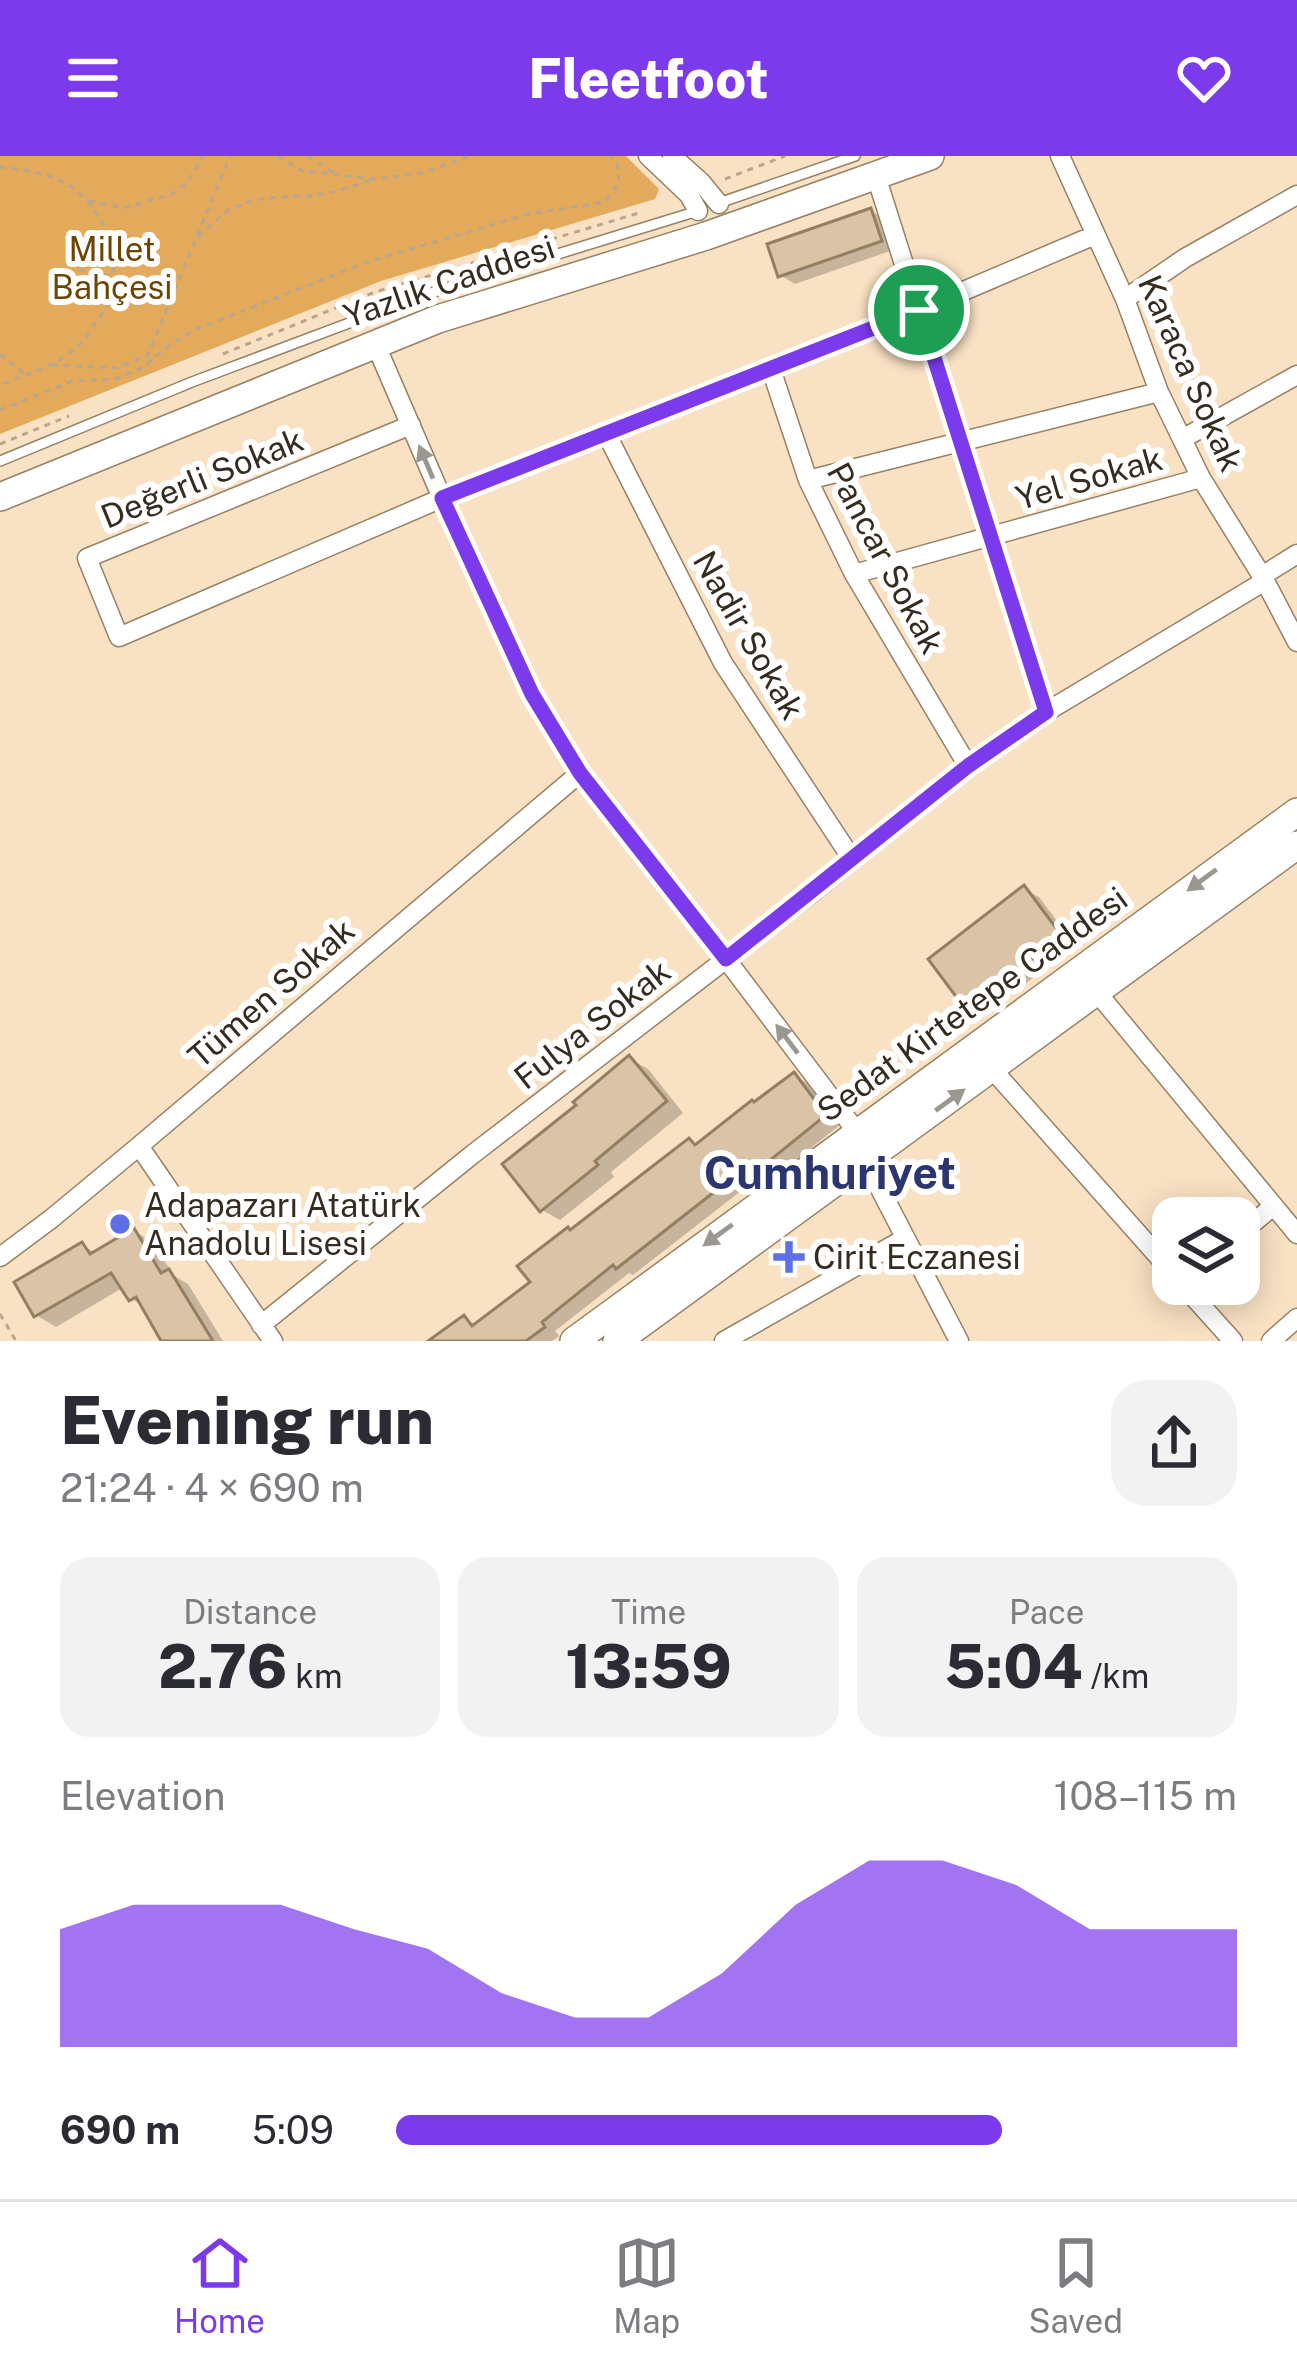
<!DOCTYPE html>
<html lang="en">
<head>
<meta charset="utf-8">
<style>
  :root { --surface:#fff; --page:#f2f2f3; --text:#2b2b33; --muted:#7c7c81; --line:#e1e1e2; --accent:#7c3aed }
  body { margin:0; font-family:"Public Sans",sans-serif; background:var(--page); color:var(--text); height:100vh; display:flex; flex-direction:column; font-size:45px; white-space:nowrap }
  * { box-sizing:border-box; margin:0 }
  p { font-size:39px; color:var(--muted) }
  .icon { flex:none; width:66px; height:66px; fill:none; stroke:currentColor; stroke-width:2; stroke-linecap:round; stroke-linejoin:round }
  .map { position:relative; height:1185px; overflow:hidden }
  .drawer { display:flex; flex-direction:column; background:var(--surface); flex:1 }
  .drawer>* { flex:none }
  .fabs { position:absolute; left:1152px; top:1041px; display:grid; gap:24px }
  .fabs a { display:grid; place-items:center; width:108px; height:108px; border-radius:24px; background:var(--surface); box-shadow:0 6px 30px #0003; font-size:60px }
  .pin { position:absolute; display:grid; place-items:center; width:102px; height:102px; color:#fff; margin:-51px; border:6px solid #fff; border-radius:50%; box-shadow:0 3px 12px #0007 }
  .round { display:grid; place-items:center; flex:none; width:126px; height:126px; border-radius:36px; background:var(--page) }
  .overview { display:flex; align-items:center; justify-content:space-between; height:204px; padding:0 60px }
  h1 { font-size:66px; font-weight:800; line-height:90px }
  .metrics { display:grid; grid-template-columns:repeat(3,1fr); gap:18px; height:204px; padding:12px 60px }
  .metrics div { display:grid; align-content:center; border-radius:30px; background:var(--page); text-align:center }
  .metrics b { font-size:60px; font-weight:800 }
  .metrics small { font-size:33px; font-weight:400 }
  .metrics p { font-size:33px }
  .chart { height:336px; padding:24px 60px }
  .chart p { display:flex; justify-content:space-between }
  .chart svg { width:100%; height:216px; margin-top:12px; fill:var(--accent); opacity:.7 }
  ul { padding:0 60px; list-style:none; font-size:39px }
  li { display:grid; grid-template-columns:192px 144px 1fr; align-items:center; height:90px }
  li i { height:30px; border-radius:15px; background:var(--accent) }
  header { display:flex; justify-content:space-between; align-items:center; height:156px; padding:0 60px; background:var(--accent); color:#fff; font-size:54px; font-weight:800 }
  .menu { display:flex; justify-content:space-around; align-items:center; height:168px; border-top:3px solid var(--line); background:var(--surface); font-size:33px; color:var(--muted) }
  .menu a { display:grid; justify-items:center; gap:6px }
  .menu .selected { color:var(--accent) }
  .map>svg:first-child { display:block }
  .green { fill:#e4aa5b }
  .shadow { fill:#0003 }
  .building { fill:#dac3a6; stroke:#957f63; stroke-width:3 }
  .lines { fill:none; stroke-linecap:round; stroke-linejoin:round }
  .service-casing { stroke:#978165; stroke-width:12 }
  .minor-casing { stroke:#978165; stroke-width:21 }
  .secondary-casing { stroke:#978165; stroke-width:30 }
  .path { stroke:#b9a68e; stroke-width:3; stroke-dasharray:6 6; stroke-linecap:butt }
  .service { stroke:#fff; stroke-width:9 }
  .minor { stroke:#fff; stroke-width:18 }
  .secondary { stroke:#fff; stroke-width:27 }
  .oneway { fill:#9a9690 }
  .route-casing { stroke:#fff; stroke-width:24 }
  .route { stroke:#7c3aed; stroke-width:15 }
  .poi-dot { fill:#5d6fe6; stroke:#fff; stroke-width:4.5 }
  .labels { text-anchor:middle; stroke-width:12; stroke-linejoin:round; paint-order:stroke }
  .park-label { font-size:33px; fill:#6b4502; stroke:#fff }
  .street-label { font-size:33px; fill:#352c21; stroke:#fff }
  .poi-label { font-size:33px; fill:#352c21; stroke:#fff; text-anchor:start }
  .district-label { font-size:45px; font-weight:bold; fill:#2b356f; stroke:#fff }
</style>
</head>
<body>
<header><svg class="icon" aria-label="menu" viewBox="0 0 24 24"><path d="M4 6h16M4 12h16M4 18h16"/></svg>Fleetfoot<svg class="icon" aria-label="heart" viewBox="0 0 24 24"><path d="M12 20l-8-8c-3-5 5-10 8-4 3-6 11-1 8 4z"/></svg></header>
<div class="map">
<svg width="1297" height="1185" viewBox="0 0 1297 1185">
  <rect width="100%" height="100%" fill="#f9e1c3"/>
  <path class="green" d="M0 0H626L659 33 655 43 381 125 0 278Z"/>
  <path class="shadow" d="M871 55 886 64 896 93 795 128 780 119Z
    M1024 733 1039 741 1075 789 984 860 968 852Z
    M630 903 648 913 683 957 611 1016 614 1021 560 1064 542 1054 580 949Z
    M794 920 809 928 840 969 755 1036 746 1031 633 1119 629 1117 555 1175 559 1180 552 1185H435L464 1162 477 1170 534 1127 572 1077 689 985 698 990Z
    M134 1075 154 1087 173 1119 188 1128 223 1185H165L145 1150 131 1143 124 1131 56 1171 36 1159 82 1089 97 1098Z"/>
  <path class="building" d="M871 52 882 85 778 121 767 88Z
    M1024 729 1062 780 966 854 928 803Z
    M629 899 667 945 595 1005 598 1009 540 1056 502 1008 576 949 573 946Z
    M794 916 826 959 738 1030 732 1022 616 1113 613 1109 542 1166 545 1171 526 1185H428L464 1159 472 1170 530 1126 517 1110 568 1071 570 1074 689 982 695 989 752 944 754 946Z
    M134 1072 161 1117 169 1113 213 1185H161L136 1141 129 1145 111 1117 34 1161 14 1126 82 1086 90 1098Z"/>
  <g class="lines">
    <defs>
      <path id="service" d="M716 48 855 0
        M0 305 192 226 421 140 701 54"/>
      <path id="minor" d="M648 0 689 39 698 55
        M672 0 701 26 719 48
        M1060 0 1125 143 1159 236 1201 322 1265 425 1297 486
        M876 20 1046 556
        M1125 143 1185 102 1297 39
        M375 187 442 342 531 537 580 617 726 803 857 976
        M771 213 808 324 854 418 968 610
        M411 269 87 402 119 481 442 342 919 154 1095 79
        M606 277 723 507 852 703
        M1182 283 1297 219
        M808 324 1159 236
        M854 418 1201 322
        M1262 420 1297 398
        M1095 834 1297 1078
        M992 913 1173 1117
        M139 990 273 1185
        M866 1006 959 1185
        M1239 1079 1272 1051
        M0 1101 51 1063 139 990 580 617
        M1182 1128 1233 1185
        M261 1169 473 998 808 740 968 610 1046 556 1265 425
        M724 1185 904 1083
        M1271 1185 1297 1162"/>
      <path id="secondary" d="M0 341 438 163 706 80 930 0
        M574 1185 1297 656
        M617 1185 1297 689"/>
    </defs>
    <use href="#service" class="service-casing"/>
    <use href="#minor" class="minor-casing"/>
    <use href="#secondary" class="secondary-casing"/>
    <path class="path" d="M278 0 303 15 376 23 422 17 470 0
      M308 0 337 19
      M0 11C22 13 43 16 63 26 103 46 125 105 108 147 102 159 90 175 82 186 61 209 28 218 0 229
      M725 23 785 0
      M89 45 124 52 172 38 188 26 203 0
      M198 81C208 73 217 62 228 55 253 40 277 41 305 40 328 39 350 31 372 24
      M79 114 111 120
      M0 198 26 219
      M223 198 375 136 639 57
      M52 209 117 212 148 199 230 0
      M0 254 72 225 115 223 142 212 166 192 194 174 370 105 529 58 605 46 619 27 617 5 611 0
      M0 288 69 260
      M0 1158 16 1185"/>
    <use href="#service" class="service"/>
    <use href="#minor" class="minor"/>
    <use href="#secondary" class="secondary"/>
  </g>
  <defs><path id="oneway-solid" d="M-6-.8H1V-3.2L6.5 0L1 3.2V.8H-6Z" transform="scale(3)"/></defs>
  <g class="oneway">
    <use href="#oneway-solid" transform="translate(426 306) rotate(-113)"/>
    <use href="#oneway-solid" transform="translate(1202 724) rotate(144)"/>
    <use href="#oneway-solid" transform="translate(787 883) rotate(-127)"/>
    <use href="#oneway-solid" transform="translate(950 944) rotate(-36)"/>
    <use href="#oneway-solid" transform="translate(718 1079) rotate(144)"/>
  </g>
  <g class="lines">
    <defs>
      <path id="route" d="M919 154 1046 556 968 610 726 803 580 617 532 538 442 342Z"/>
    </defs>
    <use href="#route" class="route-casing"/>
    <use href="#route" class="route"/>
  </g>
  <g class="poi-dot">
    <circle cx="120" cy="1068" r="12"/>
    <path d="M783 1083h12v12h12v12h-12v12h-12v-12h-12v-12h12z"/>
  </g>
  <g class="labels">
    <g class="park-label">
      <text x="112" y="105">Millet<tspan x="112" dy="38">Bahçesi</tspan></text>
    </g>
    <g class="street-label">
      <text transform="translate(449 125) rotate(-19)" y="12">Yazlık Caddesi</text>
      <text transform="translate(1191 217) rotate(66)" y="12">Karaca Sokak</text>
      <text transform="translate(202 322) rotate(-22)" y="12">Değerli Sokak</text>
      <text transform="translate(1089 322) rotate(-16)" y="12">Yel Sokak</text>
      <text transform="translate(886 402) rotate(62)" y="12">Pancar Sokak</text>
      <text transform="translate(749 479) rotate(60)" y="12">Nadir Sokak</text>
      <text transform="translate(271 837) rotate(-41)" y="12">Tümen Sokak</text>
      <text transform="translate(972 848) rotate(-36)" y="12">Sedat Kirtetepe Caddesi</text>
      <text transform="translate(592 868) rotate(-38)" y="12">Fulya Sokak</text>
    </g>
    <g class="poi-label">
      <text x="144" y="1061">Adapazarı Atatürk<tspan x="144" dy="38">Anadolu Lisesi</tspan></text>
      <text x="813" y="1113">Cirit Eczanesi</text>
    </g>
    <g class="district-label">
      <text x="830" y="1033">Cumhuriyet</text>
    </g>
  </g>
</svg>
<div class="fabs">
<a><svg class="icon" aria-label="layers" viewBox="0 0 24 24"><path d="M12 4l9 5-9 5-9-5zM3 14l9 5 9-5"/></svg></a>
</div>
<div class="pin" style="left:919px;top:154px;background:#1e9e55"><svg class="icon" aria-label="arrive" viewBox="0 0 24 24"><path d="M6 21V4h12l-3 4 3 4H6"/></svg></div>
</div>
<section class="drawer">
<div class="overview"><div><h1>Evening run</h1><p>21:24 · 4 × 690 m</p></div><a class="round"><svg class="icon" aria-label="share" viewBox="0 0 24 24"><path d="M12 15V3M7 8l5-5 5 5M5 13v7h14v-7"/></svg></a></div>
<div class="metrics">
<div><p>Distance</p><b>2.76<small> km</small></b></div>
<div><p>Time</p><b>13:59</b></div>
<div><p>Pace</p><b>5:04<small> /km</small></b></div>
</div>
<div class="chart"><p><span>Elevation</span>108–115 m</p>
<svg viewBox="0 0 160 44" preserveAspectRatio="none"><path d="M0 44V20L10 15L20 15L30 15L40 20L50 24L60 33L70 38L80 38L90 29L100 15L110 6L120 6L130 11L140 20L150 20L160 20V44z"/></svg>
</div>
<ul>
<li><b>690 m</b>5:09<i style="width:72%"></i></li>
</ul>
</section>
<nav class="menu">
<a class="selected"><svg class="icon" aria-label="home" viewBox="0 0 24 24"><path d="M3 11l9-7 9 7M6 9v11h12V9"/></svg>Home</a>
<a><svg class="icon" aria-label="map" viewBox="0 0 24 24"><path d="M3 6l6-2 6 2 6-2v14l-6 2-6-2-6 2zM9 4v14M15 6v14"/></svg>Map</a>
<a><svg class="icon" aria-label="saved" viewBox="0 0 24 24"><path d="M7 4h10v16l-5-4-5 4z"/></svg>Saved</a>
</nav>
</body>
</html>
